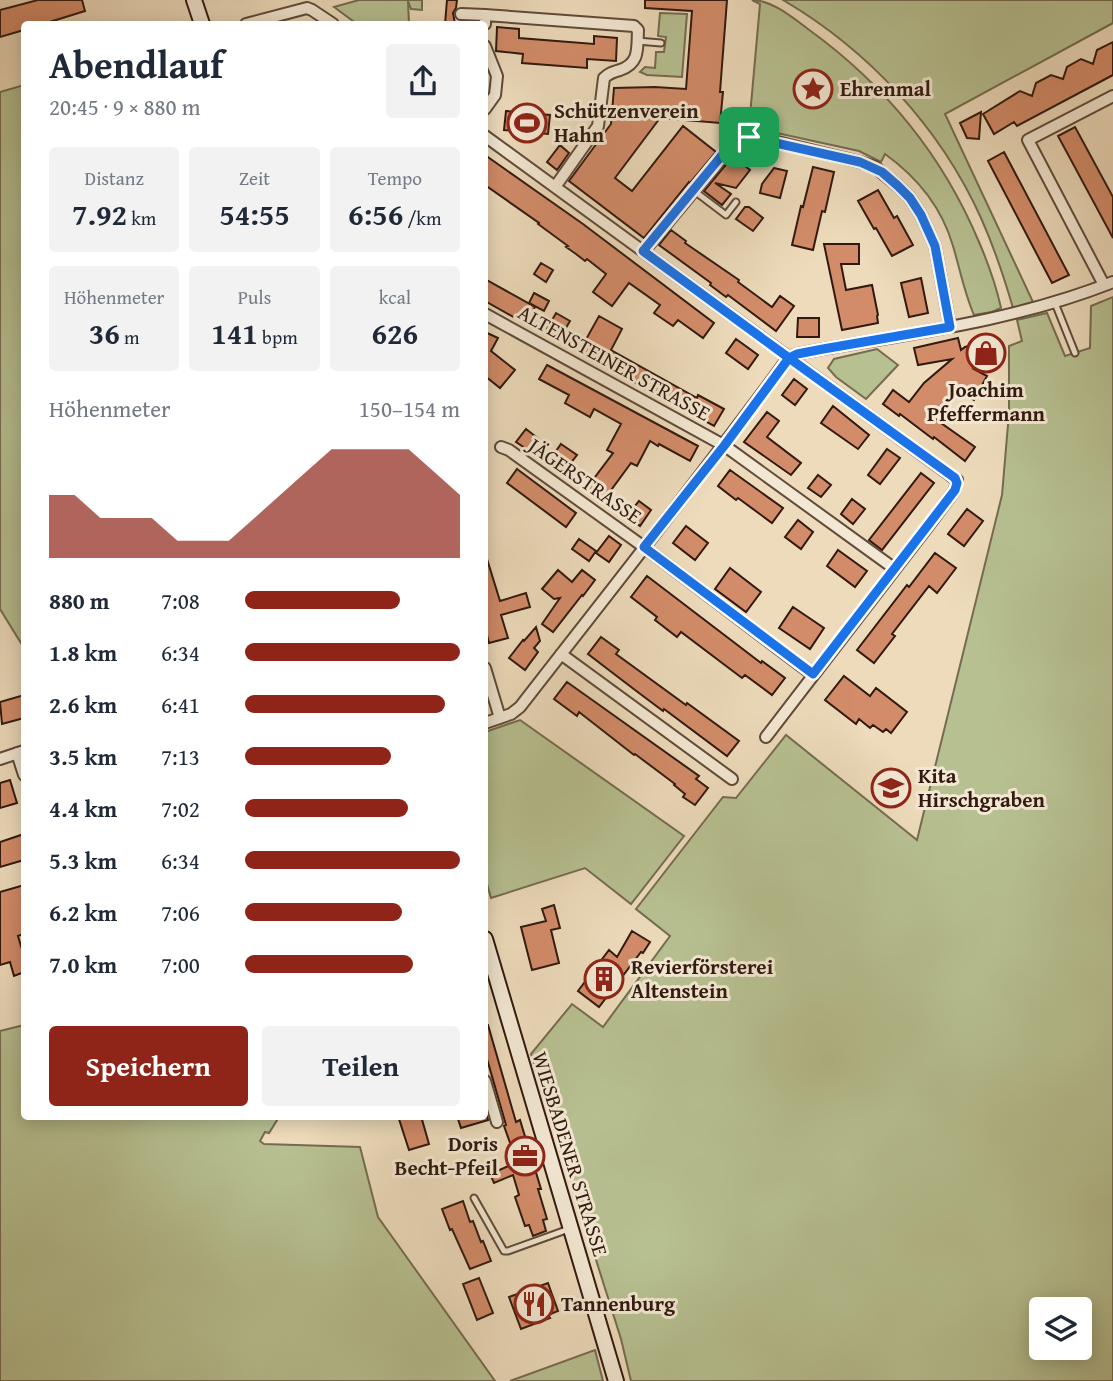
<!DOCTYPE html>
<html lang="de">
<head>
<meta charset="utf-8">
<style>
  :root { --surface:#fff; --page:#f2f2f3; --text:#1f2937; --muted:#747a83; --accent:#8f2418 }
  body { margin:0; font-family:"Gentium Book Plus",serif; background:var(--page); color:var(--text); height:100vh; display:flex; flex-direction:column; font-size:26px; white-space:nowrap }
  * { box-sizing:border-box; margin:0 }
  p { font-size:23px; color:var(--muted) }
  .icon { flex:none; width:38px; height:38px; fill:none; stroke:currentColor; stroke-width:2; stroke-linecap:round; stroke-linejoin:round }
  .map { position:relative; flex:1; overflow:hidden }
  .drawer { position:absolute; left:21px; top:21px; width:467px; height:1099px; display:flex; flex-direction:column; background:var(--surface); border-radius:7px; box-shadow:0 4px 18px #0003 }
  .drawer>* { flex:none }
  .buttons { position:absolute; left:1029px; top:1297px; display:grid; gap:14px }
  .buttons a { display:grid; place-items:center; width:63px; height:63px; border-radius:7px; background:var(--surface); box-shadow:0 4px 18px #0003; font-size:35px }
  .pin { position:absolute; display:grid; place-items:center; width:60px; height:60px; color:#fff; margin:-30px; border-radius:14px; box-shadow:0 4px 10px #0006 }
  .round { display:grid; place-items:center; flex:none; width:74px; height:74px; border-radius:7px; background:var(--page) }
  .overview { display:flex; align-items:center; justify-content:space-between; height:119px; padding:0 28px }
  h1 { font-size:38px; font-weight:700; line-height:52px }
  .metrics { display:grid; grid-template-columns:repeat(3,1fr); gap:10px; height:119px; padding:7px 28px }
  .metrics div { display:grid; align-content:center; border-radius:7px; background:var(--page); text-align:center }
  .metrics b { font-size:30px; font-weight:700 }
  .metrics small { font-size:19px; font-weight:400 }
  .metrics p { font-size:19px }
  .chart { height:196px; padding:14px 28px }
  .chart p { display:flex; justify-content:space-between }
  .chart svg { width:100%; height:126px; margin-top:7px; fill:var(--accent); opacity:.7 }
  .action { display:flex; gap:14px; margin-top:auto; padding:14px 28px }
  .action a { flex:1; height:80px; border-radius:7px; background:var(--accent); color:#fff; font-size:28px; font-weight:700; line-height:80px; text-align:center }
  .action a+a { background:var(--page); color:var(--text) }
  ul { padding:0 28px; list-style:none; font-size:23px }
  li { display:grid; grid-template-columns:112px 84px 1fr; align-items:center; height:52px }
  li i { height:18px; border-radius:9px; background:var(--accent) }
  .map>svg:first-child { display:block }
  .green { fill:#b7c091; stroke:#746c50; stroke-width:2; fill-rule:evenodd }
  .building { fill:#d38c69; stroke:#31190f; stroke-width:2 }
  .lines { fill:none; stroke-linecap:round; stroke-linejoin:round }
  .service-casing { stroke:#604a3a; stroke-width:9 }
  .minor-casing { stroke:#604a3a; stroke-width:14 }
  .secondary-casing { stroke:#31190f; stroke-width:18 }
  .service { stroke:#f3e8d3; stroke-width:5 }
  .minor { stroke:#f3e8d3; stroke-width:10 }
  .secondary { stroke:#f3e8d3; stroke-width:14 }
  .route-casing { stroke:#fff; stroke-width:14 }
  .route { stroke:#1a73e8; stroke-width:9 }
  .labels { text-anchor:middle; stroke-width:6; stroke-linejoin:round; paint-order:stroke }
  .poi-label { font-size:21px; font-weight:bold; fill:#31190f; stroke:#f3e8d3; text-anchor:start }
  .street-label { font-size:21px; fill:#31190f; stroke:#f3e8d3 }
</style>
</head>
<body>
<div class="map">
<svg width="1113" height="1381" viewBox="0 0 1113 1381">
  <rect width="100%" height="100%" fill="#eddbbb"/>
  <filter id="stains"><feTurbulence type="fractalNoise" baseFrequency=".00286" numOctaves="4"/><feColorMatrix values="0 0 0 0 .2 0 0 0 0 .09 0 0 0 0 .02 0 0 0 .5 -.17"/></filter>
  <radialGradient id="worn" r=".72"><stop offset=".6" stop-color="#630" stop-opacity="0"/><stop offset="1" stop-color="#630" stop-opacity=".3"/></radialGradient>
  <path class="green" d="M359 0H422V10L411 9 408 1 409 24H357L334 7Z
    M752 0C772 0 793 18 808 29 884 84 943 156 979 242 988 263 996 285 1001 308L992 312 974 315C964 292 960 269 953 246 942 208 917 177 885 154L881 162 859 151 749 127 760 4Z
    M783 0H1113V23L945 114 1033 302 1013 308C1004 277 994 247 981 218 940 127 868 50 783 0Z
    M660 13 687 14 682 77 647 75 640 72 645 67 655 68 656 52H664L666 37 658 36Z
    M24 85V648L0 609V92Z
    M1113 297V1381H631L621 1339 531 1054 572 1004 603 1027 670 936 636 909 723 797 736 798 786 735 917 840 1002 495 1009 413V346L1022 341 1017 320 1047 313 1065 356 1090 348 1091 306ZM1041 1309H1080V1348H1041Z
    M877 349 898 365 866 399 836 377 828 368 834 359Z
    M520 720 684 836 631 904 585 868 491 898 485 877V732Z
    M24 1025V1116L279 1117 269 1133 265 1132 260 1141 264 1144 360 1147 378 1217 495 1381H0V1031Z
    M595 1350 603 1381H510Z"/>
  <path class="building" d="M38 0H82L85 11 43 24H24V30L0 37V10Z
    M447 0H457L456 8 453 13 455 24H445Z
    M645 0H727L720 92H723L720 123 660 118 615 178 632 191 683 126 716 152 690 183 689 182 644 238 569 181 611 124 614 88 655 87 686 89 692 11 645 8Z
    M497 27 519 29V38L594 44V36L617 38 616 61 587 59V68L522 63 523 54 496 51Z
    M1113 42V75L1017 126 1014 122 994 134 983 114 1020 91 1032 96 1036 83 1051 75 1063 79 1067 67 1081 59 1093 64 1097 50Z
    M506 111 550 115 548 134 504 130Z
    M981 112 979 139 967 138 960 123Z
    M1075 127 1113 197V238L1058 136Z
    M560 145 569 153 557 170 547 162Z
    M1004 152 1069 275 1052 283 988 161Z
    M485 155 583 224 714 323 703 338 678 320 673 326 654 313 660 305 629 283 612 306 593 292 606 274 587 259 585 261 576 254 566 247 568 246 538 224 539 223 485 185Z
    M733 156 750 170 736 188 715 183 731 194 722 205 704 191Z
    M813 167 834 172 825 212 822 211 813 250 792 245 801 206 803 207Z
    M774 168 787 171 780 198 760 193 762 184Z
    M878 190 894 218 897 216 913 245 892 256 876 228 874 229 858 201Z
    M745 207H749L763 218 753 231 736 219Z
    M671 230 686 241 685 243 739 280 738 282 772 307 780 296 794 306 776 331 728 295 726 297 710 285 711 283 659 245Z
    M824 244H859V264H841L846 290 872 285 878 315 877 316 878 323 842 330Z
    M541 263 553 270 546 282 534 274Z
    M921 278 928 313 909 317 901 283Z
    M485 279 535 307 526 324 485 301Z
    M534 293 549 301 544 311 529 303Z
    M556 313 570 321 561 336 547 329Z
    M599 316 622 329 611 350 697 398 698 395 724 409 714 426 579 352Z
    M798 318H819V337H797Z
    M485 332 498 338 491 351 515 370 500 388 485 376Z
    M958 338 961 350 965 347 996 338 1003 361 974 369 987 376 974 400 955 390 934 418 975 447 965 461 934 437 933 439 900 414 899 416 883 404 893 390 909 402 924 383 952 359 918 365 914 348Z
    M736 339 758 355 748 369 726 353Z
    M547 365 698 446 690 461 659 444 658 446 650 441 637 466 631 463 603 501 586 489 613 453 607 450 621 424 594 409 590 417 565 403 569 395 539 379Z
    M794 379 807 389 795 405 782 395Z
    M833 406 869 435 858 449 821 423Z
    M767 412 779 421 767 437 801 463 791 475 744 442Z
    M526 429 540 440 531 452 516 442Z
    M561 444 577 455 566 469 551 458Z
    M887 449 900 458 880 484 868 475Z
    M517 469 576 513 566 527 507 483Z
    M730 470 783 508 772 523 738 498 736 500 718 486Z
    M921 473 934 483 882 550 869 540Z
    M818 475 831 485 821 497 808 488Z
    M852 499 865 509 853 524 841 514Z
    M639 501 651 510 640 526 627 516Z
    M967 509 983 521 964 546 948 534Z
    M798 520 813 532 801 549 785 537Z
    M686 526 708 543 695 560 673 543Z
    M609 536 621 545 609 562 596 553Z
    M579 539 596 551 589 561 572 549Z
    M838 550 867 571 855 587 827 566Z
    M935 553 956 568 937 593 929 586 892 634 895 636 874 663 857 650 907 585 909 587Z
    M485 559H487L500 601 526 593 530 607 501 615 508 638 489 643 485 627Z
    M730 568 761 592 746 612 715 589Z
    M558 570 572 582 582 570 595 580 583 596 582 595 553 632 542 624 560 598 554 599 542 589Z
    M647 576 744 650 761 663 762 661 785 678 772 695 745 675 742 678 681 632 677 637 655 620 657 617 631 597Z
    M793 607 824 628 810 649 779 628Z
    M536 627 540 641 534 648 538 652 525 670 509 658 523 640 524 641Z
    M601 637 619 650 616 654 686 705 687 703 739 741 727 756 664 709 663 711 635 690 588 654Z
    M844 676 870 696 876 688 907 712 891 733 886 729 883 732 873 725 870 728 859 719 856 724 825 700Z
    M567 682 699 776 696 779 708 788 695 805 683 797 685 794 674 785 675 784 635 754 634 755 579 712 577 716 554 699Z
    M24 695V718L2 724 0 702Z
    M10 780 17 803 0 808V783Z
    M24 834V860L0 867V842Z
    M24 885V934L18 936 24 956V972L14 976 10 962 0 965V892Z
    M554 905 560 928 551 930 559 963 532 970 521 927 546 921 542 909Z
    M632 931 650 942 643 953 641 952 599 1007 578 991 609 950 617 957Z
    M485 1025H488L516 1122 520 1120 541 1189H538L547 1219 543 1220 546 1231 533 1236 529 1225 525 1226 515 1197 519 1195 513 1175 494 1183 490 1174 513 1164 510 1156 514 1154 504 1126 506 1125 485 1052Z
    M398 1116H421L429 1144 409 1150Z
    M457 1116H487L488 1120 461 1128Z
    M463 1201 470 1222 473 1221 481 1242 483 1241 491 1261 470 1269 452 1229 450 1230 442 1209Z
    M479 1278 493 1313 477 1320 463 1284Z
    M548 1283 558 1311 548 1315 550 1318 521 1329 509 1297Z"/>
  <g class="lines">
    <defs>
      <path id="service" d="M637 41 661 43
        M693 190 726 215 736 202
        M1055 303 1075 353
        M474 1198 504 1251H508L569 1229"/>
      <path id="minor" d="M461 14 485 15
        M246 24 307 8 312 10 333 24
        M485 24V15L634 26 638 30C637 49 640 63 620 70 613 72 609 73 604 78L598 126 555 187
        M485 46 497 76 495 95 485 109
        M485 136 957 480 955 490 932 521 766 737
        M644 251 736 140 749 137 761 138 860 162 875 167 898 186 910 198 921 215 935 246 950 327
        M1104 285 1028 140 1113 96
        M485 314 725 446 895 569
        M789 357 797 354 823 349C922 332 1020 319 1113 282
        M501 447 509 450 644 547 813 675
        M561 654 732 779
        M485 668 500 718
        M485 723 511 714 520 707C610 591 702 476 789 357
        M17 753 24 775
        M0 759 24 751
        M485 1081 497 1122"/>
      <path id="secondary" d="M194 0 202 24
        M485 939 616 1381"/>
    </defs>
    <use href="#service" class="service-casing"/>
    <use href="#minor" class="minor-casing"/>
    <use href="#secondary" class="secondary-casing"/>
    <use href="#service" class="service"/>
    <use href="#minor" class="minor"/>
    <use href="#secondary" class="secondary"/>
  </g>
  <g class="lines">
    <defs>
      <path id="route" d="M749 137 736 140 732 143 643 251 789 358 724 446 644 547 813 674 932 520 955 490 957 483 955 478 789 358 797 354 823 349 950 327 935 246 921 215 910 198 898 186 882 172 860 162 749 137"/>
    </defs>
    <use href="#route" class="route-casing"/>
    <use href="#route" class="route"/>
  </g>
  <defs>
    <symbol id="sight-ring" viewBox="-11 -11 22 22"><circle r="9.5" fill="#f3e8d3" stroke="#8f2418" stroke-width="1.5"/><path d="M0-6L1.8-2.2L6-1.7L2.9 1.2L3.7 5.4L0 3.3L-3.7 5.4L-2.9 1.2L-6-1.7L-1.8-2.2Z" fill="#8f2418"/></symbol>
    <symbol id="stadium-ring" viewBox="-11 -11 22 22"><circle r="9.5" fill="#f3e8d3" stroke="#8f2418" stroke-width="1.5"/><path d="M0-5a6.5 5 0 1 0 0 10a6.5 5 0 1 0 0-10ZM-3.5-1.8h7v3.6h-7Z" fill="#8f2418"/></symbol>
    <symbol id="shop-ring" viewBox="-11 -11 22 22"><circle r="9.5" fill="#f3e8d3" stroke="#8f2418" stroke-width="1.5"/><path d="M-5-2.5h2.3a2.7 3.5 0 0 1 5.4 0H5L5.5 6h-11ZM-1.5-2.5h3a1.5 2.3 0 0 0-3 0Z" fill="#8f2418"/></symbol>
    <symbol id="school-ring" viewBox="-11 -11 22 22"><circle r="9.5" fill="#f3e8d3" stroke="#8f2418" stroke-width="1.5"/><path d="M0-5L7-2L0 1L-7-2ZM-4 1L0 2.5L4 1V4Q0 6-4 4Z" fill="#8f2418"/></symbol>
    <symbol id="building-ring" viewBox="-11 -11 22 22"><circle r="9.5" fill="#f3e8d3" stroke="#8f2418" stroke-width="1.5"/><path d="M-4-6H4V6H1V3H-1V6H-4ZM-2.5-4.3h1.7v1.8h-1.7ZM.8-4.3h1.7v1.8H.8ZM-2.5-1h1.7V.8h-1.7ZM.8-1h1.7V.8H.8Z" fill="#8f2418"/></symbol>
    <symbol id="office-ring" viewBox="-11 -11 22 22"><circle r="9.5" fill="#f3e8d3" stroke="#8f2418" stroke-width="1.5"/><path d="M-6-3h4V-5.5h4V-3h4V5H-6ZM-1-4.5V-3h2v-1.5ZM-6 0V1H6V0Z" fill="#8f2418"/></symbol>
    <symbol id="restaurant-ring" viewBox="-11 -11 22 22"><circle r="9.5" fill="#f3e8d3" stroke="#8f2418" stroke-width="1.5"/><path d="M-5-6h1v4h1v-4h1v4h1v-4h1v5L-1.5 .5V6h-2V.5L-5-1ZM5-6V6H3V1.5H1.5Q1.5-4 5-6Z" fill="#8f2418"/></symbol>
  </defs>
  <g fill-rule="evenodd">
    <use href="#sight-ring" x="791" y="67" width="44" height="44"/>
    <use href="#stadium-ring" x="505" y="101" width="44" height="44"/>
    <use href="#shop-ring" x="964" y="331" width="44" height="44"/>
    <use href="#school-ring" x="869" y="766" width="44" height="44"/>
    <use href="#building-ring" x="582" y="957" width="44" height="44"/>
    <use href="#office-ring" x="503" y="1134" width="44" height="44"/>
    <use href="#restaurant-ring" x="512" y="1282" width="44" height="44"/>
  </g>
  <g class="labels">
    <g class="poi-label">
      <text x="840" y="96">Ehrenmal</text>
      <text x="554" y="118">Schützenverein<tspan x="554" dy="24">Hahn</tspan></text>
      <text x="986" y="397" text-anchor="middle">Joachim<tspan x="986" dy="24">Pfeffermann</tspan></text>
      <text x="918" y="783">Kita<tspan x="918" dy="24">Hirschgraben</tspan></text>
      <text x="631" y="974">Revierförsterei<tspan x="631" dy="24">Altenstein</tspan></text>
      <text x="498" y="1151" text-anchor="end">Doris<tspan x="498" dy="24">Becht-Pfeil</tspan></text>
      <text x="561" y="1311">Tannenburg</text>
    </g>
    <g class="street-label">
      <text transform="translate(614 363) rotate(29)" y="7">ALTENSTEINER STRASSE</text>
      <text transform="translate(585 481) rotate(35)" y="7">JÄGERSTRASSE</text>
      <text transform="translate(570 1154) rotate(73)" y="7">WIESBADENER STRASSE</text>
    </g>
  </g>
  <rect width="100%" height="100%" filter="url(#stains)"/>
  <rect width="100%" height="100%" fill="url(#worn)"/>
</svg>
<div class="buttons">
<a><svg class="icon" aria-label="layers" viewBox="0 0 24 24"><path d="M12 4l9 5-9 5-9-5zM3 14l9 5 9-5"/></svg></a>
</div>
<div class="pin" style="left:749px;top:137px;background:#1e9e55"><svg class="icon" aria-label="arrive" viewBox="0 0 24 24"><path d="M6 21V4h12l-3 4 3 4H6"/></svg></div>
<section class="drawer">
<div class="overview"><div><h1>Abendlauf</h1><p>20:45 · 9 × 880 m</p></div><a class="round"><svg class="icon" aria-label="share" viewBox="0 0 24 24"><path d="M12 15V3M7 8l5-5 5 5M5 13v7h14v-7"/></svg></a></div>
<div class="metrics">
<div><p>Distanz</p><b>7.92<small> km</small></b></div>
<div><p>Zeit</p><b>54:55</b></div>
<div><p>Tempo</p><b>6:56<small> /km</small></b></div>
</div>
<div class="metrics">
<div><p>Höhenmeter</p><b>36<small> m</small></b></div>
<div><p>Puls</p><b>141<small> bpm</small></b></div>
<div><p>kcal</p><b>626</b></div>
</div>
<div class="chart"><p><span>Höhenmeter</span>150–154 m</p>
<svg viewBox="0 0 160 44" preserveAspectRatio="none"><path d="M0 44V22L10 22L20 30L30 30L40 30L50 38L60 38L70 38L80 30L90 22L100 14L110 6L120 6L130 6L140 6L150 14L160 22V44z"/></svg>
</div>
<ul>
<li><b>880 m</b>7:08<i style="width:72%"></i></li>
<li><b>1.8 km</b>6:34<i style="width:100%"></i></li>
<li><b>2.6 km</b>6:41<i style="width:93%"></i></li>
<li><b>3.5 km</b>7:13<i style="width:68%"></i></li>
<li><b>4.4 km</b>7:02<i style="width:76%"></i></li>
<li><b>5.3 km</b>6:34<i style="width:100%"></i></li>
<li><b>6.2 km</b>7:06<i style="width:73%"></i></li>
<li><b>7.0 km</b>7:00<i style="width:78%"></i></li>
</ul>
<div class="action"><a>Speichern</a><a>Teilen</a></div>
</section>
</div>
</body>
</html>
